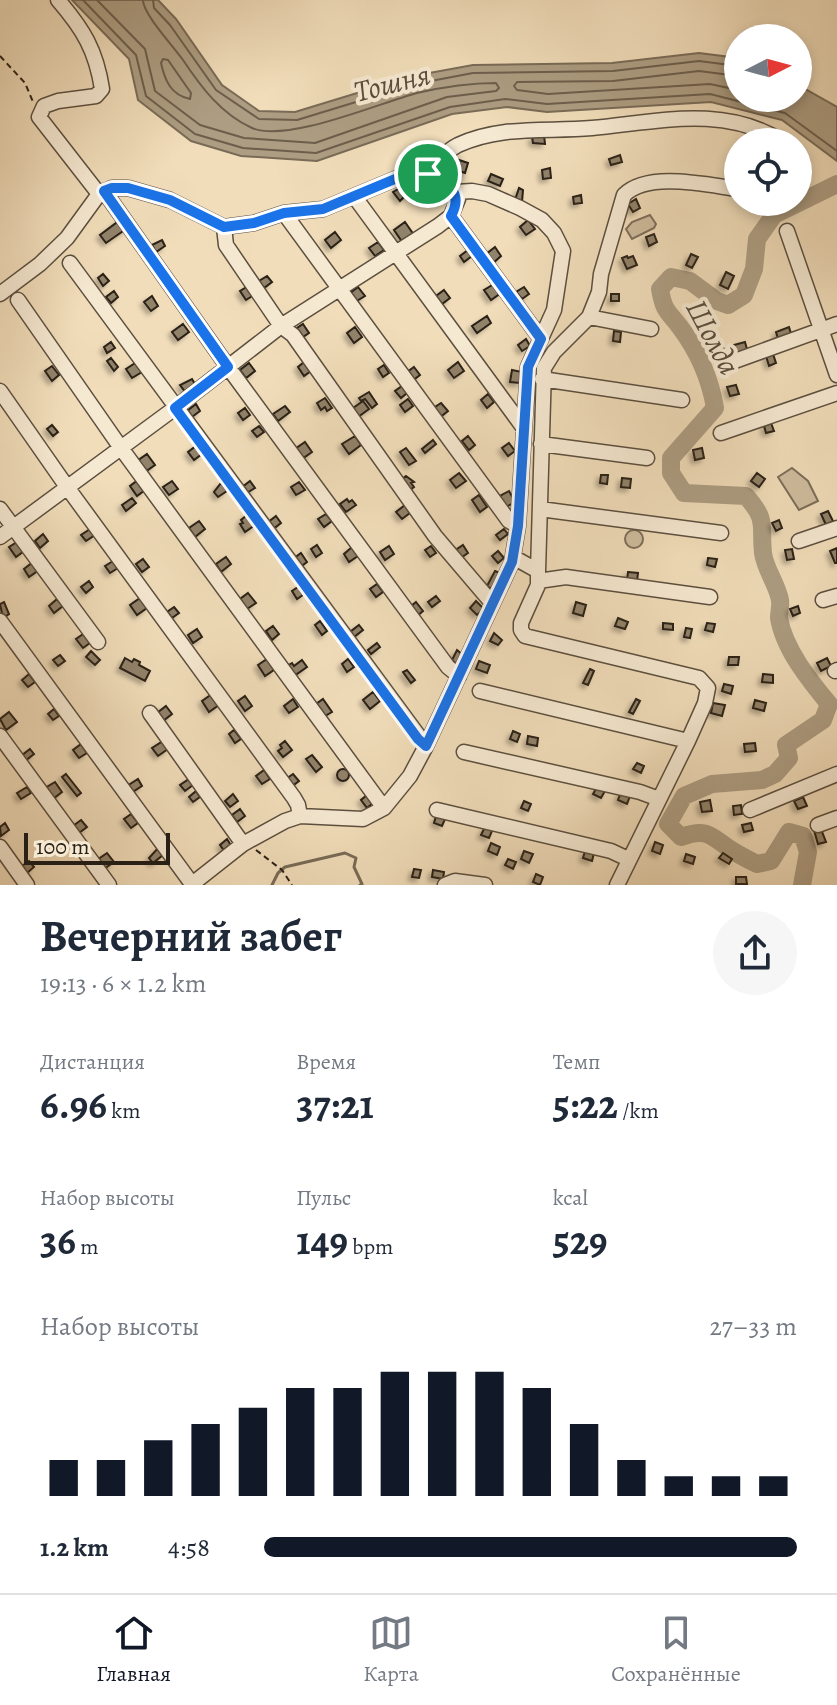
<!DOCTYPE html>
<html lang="ru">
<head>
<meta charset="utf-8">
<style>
  :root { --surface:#fff; --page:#f6f6f7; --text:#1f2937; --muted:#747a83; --line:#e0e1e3; --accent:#111827 }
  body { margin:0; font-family:Alegreya,serif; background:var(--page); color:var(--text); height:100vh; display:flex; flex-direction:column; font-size:30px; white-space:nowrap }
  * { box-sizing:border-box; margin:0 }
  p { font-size:26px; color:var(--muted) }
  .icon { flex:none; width:44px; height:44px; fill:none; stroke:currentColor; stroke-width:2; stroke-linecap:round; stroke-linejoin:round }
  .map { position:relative; height:885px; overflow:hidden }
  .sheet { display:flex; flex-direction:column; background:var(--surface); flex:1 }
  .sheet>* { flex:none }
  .needle { width:52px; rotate:84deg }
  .controls { position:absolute; left:724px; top:24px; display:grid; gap:16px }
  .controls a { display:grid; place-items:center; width:88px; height:88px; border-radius:50%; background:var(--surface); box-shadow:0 4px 12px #0003; font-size:40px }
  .scale { position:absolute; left:24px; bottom:20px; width:146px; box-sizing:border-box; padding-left:8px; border:4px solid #2a2016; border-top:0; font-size:22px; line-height:28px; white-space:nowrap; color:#2a2016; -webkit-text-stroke:6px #f6e9d2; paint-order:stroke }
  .pin { position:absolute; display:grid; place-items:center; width:68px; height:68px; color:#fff; margin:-34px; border:4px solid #fff; border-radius:50%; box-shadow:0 2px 8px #0007 }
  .round { display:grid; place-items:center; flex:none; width:84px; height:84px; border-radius:42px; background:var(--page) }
  .overview { display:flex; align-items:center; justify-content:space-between; height:136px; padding:0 40px }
  h1 { font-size:44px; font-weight:700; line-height:60px }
  .figures { display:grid; grid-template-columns:repeat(3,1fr); gap:12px; height:136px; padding:8px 40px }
  .figures div { display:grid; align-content:center }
  .figures b { font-size:40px; font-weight:700 }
  .figures small { font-size:22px; font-weight:400 }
  .figures p { font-size:22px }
  .chart { height:224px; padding:16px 40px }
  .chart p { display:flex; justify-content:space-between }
  .chart svg { width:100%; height:144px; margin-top:8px; stroke:var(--accent); stroke-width:6 }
  ul { padding:0 40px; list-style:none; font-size:26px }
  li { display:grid; grid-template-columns:128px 96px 1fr; align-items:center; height:60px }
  li i { height:20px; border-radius:10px; background:var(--accent) }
  .dock { display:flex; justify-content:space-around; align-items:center; height:112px; border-top:2px solid var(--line); background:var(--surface); font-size:22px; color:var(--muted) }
  .dock a { display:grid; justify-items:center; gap:4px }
  .dock .on { color:var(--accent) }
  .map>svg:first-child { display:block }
  .green { fill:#cfbd9e; stroke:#7c6e5a; stroke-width:2 }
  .water { fill:#ad9d82; stroke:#796b57; stroke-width:2 }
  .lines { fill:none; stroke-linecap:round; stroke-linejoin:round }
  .shore { stroke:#6c5e4c; stroke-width:2 }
  .stream { stroke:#796b57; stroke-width:3 }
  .river { stroke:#ad9d82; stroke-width:18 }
  .building { fill:#91826b; stroke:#2a2016; stroke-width:2; filter:url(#shadow) }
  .minor-casing { stroke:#5c4f3f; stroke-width:17 }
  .path { stroke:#2a2016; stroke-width:2; stroke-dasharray:6 4; stroke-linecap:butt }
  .minor { stroke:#f6e9d2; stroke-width:14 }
  .route-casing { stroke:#fff; stroke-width:16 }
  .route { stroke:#1a73e8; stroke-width:10 }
  .labels { text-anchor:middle; stroke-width:8; stroke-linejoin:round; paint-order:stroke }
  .water-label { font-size:30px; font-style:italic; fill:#584c3c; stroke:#f6e9d2 }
</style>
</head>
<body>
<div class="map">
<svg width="837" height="885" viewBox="0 0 837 885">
  <defs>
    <filter id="shadow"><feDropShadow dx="-3.5" dy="3.5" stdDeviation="2" flood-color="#0004"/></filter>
  </defs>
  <rect width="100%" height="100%" fill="#f1ddba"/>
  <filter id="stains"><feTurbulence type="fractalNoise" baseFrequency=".0025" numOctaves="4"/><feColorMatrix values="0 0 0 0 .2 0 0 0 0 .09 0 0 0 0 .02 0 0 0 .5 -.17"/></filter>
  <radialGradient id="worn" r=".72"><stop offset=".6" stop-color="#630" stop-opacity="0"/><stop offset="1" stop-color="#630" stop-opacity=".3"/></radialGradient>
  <path class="green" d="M650 215 656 224 654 228 632 239 626 229 632 222Z
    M792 468 808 481 818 501 799 510 778 477Z
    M625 539a9 9 0 1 1 18 0a9 9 0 1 1-18 0Z"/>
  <path class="water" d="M72 0H158L176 19 222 85 259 111 295 112 413 76 473 65 612 63 699 53 738 58V98H798V85L837 107V161L782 120 711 102 547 112 507 107 452 114 317 161 241 156 191 141 138 100 129 59Z"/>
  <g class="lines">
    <path class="shore" d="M83 0 136 55 146 96 195 134 243 148 316 153 450 107 505 99 547 104 710 94 785 113 837 151
      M97 0 145 49 155 91 200 125 244 138 315 143 447 97 496 91 499 88 496 83C470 83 443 87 417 93 379 103 287 143 252 128 221 114 201 87 183 60 173 46 143 14 143 0
      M153 0 154 8 170 25 216 90 259 119 297 120 415 84 473 73 613 71 699 61 738 66
      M163 59 168 60 191 93 190 99C171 95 165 81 161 63Z
      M738 76 699 71 613 81 517 82 514 86 517 90 548 94 710 84 738 90"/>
    <path class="stream" d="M272 885 278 873 285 867 345 853 356 858 354 867 362 884 360 885"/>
    <path class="river" d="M802 885 808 852 803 836 789 832 771 861 757 864C749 860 741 856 733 851 711 837 709 827 681 837L668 824 684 796 712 784 762 780 775 774 789 758 786 745 823 720 829 704C810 681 784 649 779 618 779 612 781 606 780 600 777 584 765 569 763 553 760 524 768 521 746 496L684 493 671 473V458L715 408C710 378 698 351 680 327 667 310 664 312 660 289L671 277 690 281 717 301 728 305 744 295 754 269 757 239 774 215 837 184"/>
  </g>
  <path class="building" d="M544 135 545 144 533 143 532 137Z
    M620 155 622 162 611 165 609 159Z
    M459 160 468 163 465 173 456 170Z
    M550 168 551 178 543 179 542 170Z
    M491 174 503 179 500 186 488 181Z
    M407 184 411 190 400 201 393 192Z
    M519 188 523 190 522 202 515 200Z
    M581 195 582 203 574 204 573 197Z
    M636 199 640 208 633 212 628 204Z
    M120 220 126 229 106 243 100 235Z
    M528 220 535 229 526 235 520 227Z
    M405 222 414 235 403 243 394 230Z
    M335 232 341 240 331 248 325 240Z
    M654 234 657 242 649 246 646 237Z
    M162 240 165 246 156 252 152 245Z
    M378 242 384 250 375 256 369 248Z
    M495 247 501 256 492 264 485 255Z
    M468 250 472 256 464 262 460 256Z
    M691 254 698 257 692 268 686 265Z
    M627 256 628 258 633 256 637 265 627 269 622 258Z
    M726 272 734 276 728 289 720 285Z
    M103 274 109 281 103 286 98 278Z
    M267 276 272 282 264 288 259 281Z
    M494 284 501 293 491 300 484 290Z
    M248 286 254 295 246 300 240 291Z
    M358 287 365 296 355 302 349 294Z
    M524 287 529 294 522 299 516 292Z
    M444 290 450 298 442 304 436 296Z
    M114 291 118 297 111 303 106 297Z
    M611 294H619V301H611Z
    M152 296 158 306 151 311 144 302Z
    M706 314 710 319 702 326 698 321Z
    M487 316 491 323 477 333 472 326Z
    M183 324 189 332 178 340 172 332Z
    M303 324 309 333 300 339 294 330Z
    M355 327 362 337 354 343 347 333Z
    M789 327 792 337 779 342 776 332Z
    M614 331 621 332 620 342 613 341Z
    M526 339 530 346 522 351 518 345Z
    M111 342 115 348 107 353 104 347Z
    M745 342 748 353 737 356 734 345Z
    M715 352a5 5 0 1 1 10 0a5 5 0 1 1-10 0Z
    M773 354 776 363 769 366 766 356Z
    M111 358 118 367 114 371 107 361Z
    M304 362 311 371 304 376 298 367Z
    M458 362 464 371 454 378 448 370Z
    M135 363 142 372 132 378 126 369Z
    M249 363 255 371 246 378 240 370Z
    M384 365 389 373 383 377 378 369Z
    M52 366 59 375 52 381 45 371Z
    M414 367 420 375 412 381 406 373Z
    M512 370 522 372 520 383 510 382Z
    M192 379 196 386 186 393 180 385Z
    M736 385 739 394 730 396 727 387Z
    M402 386 407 393 401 398 395 391Z
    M369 392 377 404 372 408 365 399 361 401 359 398Z
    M488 394 494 402 487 408 481 400Z
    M325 398 332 408 327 411 325 407 321 410 317 403Z
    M408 399 413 406 405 412 400 405Z
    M363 401 369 409 358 417 353 408Z
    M441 403 448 411 439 418 432 409Z
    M196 404 200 411 192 417 187 411Z
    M285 406 290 412 278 421 273 414Z
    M245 408 250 415 243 420 238 413Z
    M771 423 774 431 766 433 764 426Z
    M52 425 58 432 53 436 47 429Z
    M259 426 264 432 257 437 252 431Z
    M355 436 361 445 349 454 342 444Z
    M468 436 475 445 469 450 462 441Z
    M433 440 436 444 425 453 422 449Z
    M305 442 312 452 302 459 295 449Z
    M509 443 515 451 508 456 502 448Z
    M196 446 202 454 194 460 188 452Z
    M406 448 416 461 409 465 400 452Z
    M702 448 704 458 695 460 693 450Z
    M147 454 155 465 145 472 137 461Z
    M459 473 466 481 456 488 450 480Z
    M757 473 765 479 759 487 751 481Z
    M601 475H608L607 484 600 483Z
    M406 476 414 482 411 483 414 487 410 490 402 479Z
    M622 478 631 479 630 488 621 487Z
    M138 480 145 490 137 496 130 486Z
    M172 481 178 489 169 495 163 487Z
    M250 481 255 488 245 494 241 488Z
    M299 482 305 490 296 495 291 487Z
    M221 483 227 491 218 497 214 492Z
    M509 491 515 502 506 507 500 496Z
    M479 495 487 507 480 512 472 500Z
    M132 498 136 503 126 511 122 505Z
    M347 499 349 502 352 500 356 505 346 512 340 504Z
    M405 505 410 513 402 519 396 512Z
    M828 511 833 521 826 525 821 514Z
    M326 514 332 521 324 527 318 519Z
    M247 515 255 525 245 532 240 524 243 523 241 520Z
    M276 516 281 523 272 530 267 523Z
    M779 520 782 528 776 531 772 523Z
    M199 521 205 529 195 537 189 528Z
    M90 529 95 535 86 541 81 535Z
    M504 529 508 534 500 540 496 535Z
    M43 534 48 541 40 548 35 541Z
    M17 542 24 551 16 557 9 547Z
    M317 545 322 553 316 557 311 549Z
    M463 545 468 553 459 559 454 551Z
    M389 546 394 554 385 560 380 552Z
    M431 546 436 553 430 557 425 550Z
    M352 547 358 556 349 562 344 554Z
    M837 548V563H835L830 551Z
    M792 549 794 559 787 560 785 550Z
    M498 551 504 558 498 563 492 556Z
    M301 553 307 562 299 568 293 559Z
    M226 557 231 564 221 572 216 564Z
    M708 558 717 559 715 567 707 565Z
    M143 559 149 567 142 572 136 564Z
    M113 561 118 568 110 573 105 566Z
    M33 562 39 570 29 577 24 569Z
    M495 571 502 574 494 590 487 586Z
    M628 572 638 573 637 581 627 580Z
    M89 581 93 587 86 593 81 587Z
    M377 584 383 592 376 597 370 589Z
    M298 587 303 595 297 599 292 591Z
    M248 593 256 603 247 609 240 599Z
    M436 596 440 601 432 607 428 602Z
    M140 598 147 608 137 615 130 605Z
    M57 599 63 606 54 613 49 606Z
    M476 601 484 609 477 615 470 608Z
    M4 602 9 614 3 618 0 604Z
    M416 602 423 611 417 616 410 607Z
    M576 602 586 605 583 616 573 613Z
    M798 606 800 613 793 616 790 609Z
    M174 607 179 613 172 618 167 612Z
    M618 618 628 622 625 629 615 626Z
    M320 621 327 631 322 635 315 625Z
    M663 623 673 624V630L663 629Z
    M707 623 715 624 713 632 705 630Z
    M359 625 363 630 354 637 350 632Z
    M273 626 279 634 272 640 266 631Z
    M686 628 692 629 690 638 684 637Z
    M197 629 202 637 193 643 188 635Z
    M494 633 502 640 498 645 490 641Z
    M83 634 90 643 83 648 76 639Z
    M377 643 380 647 371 654 368 650Z
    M457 650 464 656 457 665 452 660Z
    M91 651 100 660 95 665 86 657Z
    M60 655 65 661 58 666 53 660Z
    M729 657H739L738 665H728Z
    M125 658 132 662 134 659 140 662 139 665 150 671 145 681 120 668Z
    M827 658 831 666 821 671 817 663Z
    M267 659 274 670 265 676 258 665Z
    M348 659 354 667 347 672 342 664Z
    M302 660 307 667 294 676 287 666 292 663 294 666Z
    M479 661 490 665 487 673 476 669Z
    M590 669 594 671 588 685 583 683Z
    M407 670 415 680 411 683 403 672Z
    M29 674 35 682 28 687 22 680Z
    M763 674 773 675V683L762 682Z
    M724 684 733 686 731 694 722 691Z
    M373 692 380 701 370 709 363 700Z
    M212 694 219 705 209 712 202 701Z
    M245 696 252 706 245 711 238 701Z
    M293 699 298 707 289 713 284 706Z
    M323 699 332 712 325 716 316 704Z
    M636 699 640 701 633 714 629 712Z
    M755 700 766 703 764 711 753 708Z
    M713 703 725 705 722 716 711 713Z
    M166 706 172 714 163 721 157 713Z
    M54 709 59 716 53 720 48 714Z
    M9 712 17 722 6 730 0 719Z
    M234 730 241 739 235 743 229 734Z
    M513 731 520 734 517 742 510 739Z
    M528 736 538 738 537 746 527 744Z
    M163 741 168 749 158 756 152 748Z
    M285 741 292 750 283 757 278 751 282 748 280 745Z
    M755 743 756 751 745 752 744 744Z
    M81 744 87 753 79 758 73 750Z
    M30 749 34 754 25 761 21 756Z
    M312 755 322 767 316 772 306 759Z
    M637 763 644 766 641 773 633 769Z
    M337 775a6 6 0 1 1 12 0a6 6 0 1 1-12 0Z
    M264 770 270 779 262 784 256 776Z
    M66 774 81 793 77 796 62 777Z
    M293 774 299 781 291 787 286 779Z
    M138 779 142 786 131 793 127 786Z
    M189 779 193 785 185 791 180 785Z
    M55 782 62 792 53 799 45 788Z
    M27 787 31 793 21 799 17 793Z
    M597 787 605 791 601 798 593 794Z
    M196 791 200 797 193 802 189 797Z
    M621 792 630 796 627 804 618 800Z
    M233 794 238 801 230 807 225 801Z
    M367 795 373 803 367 808 361 800Z
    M803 797 807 806 798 809 794 801Z
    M710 800 712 811 702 812 700 802Z
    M524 801 531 804 528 811 521 808Z
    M741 805 742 814 734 815 733 806Z
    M240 809 245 816 237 822 232 815Z
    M131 814 138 823 131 828 124 819Z
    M436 816 445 819 442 826 434 823Z
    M81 820 87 827 79 833 73 826Z
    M5 823 9 830 1 836 0 827Z
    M751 823 753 830 744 832 742 825Z
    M485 827 492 831 489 838 481 835Z
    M821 829 826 842 818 844 814 830Z
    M227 839 232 847 225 852 220 845Z
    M655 842 663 845 660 854 652 851Z
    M491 843 500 847 497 855 488 851Z
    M158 848 163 855 153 863 149 858Z
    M524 851 533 854 529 863 521 859Z
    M585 851 594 853 592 861 583 858Z
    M107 853 114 862 104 869 97 860Z
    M723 853 732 859 729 864 719 858Z
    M686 854 695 857 693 864 684 861Z
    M508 859 516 862 513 869 505 865Z
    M29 861 34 867 27 873 22 866Z
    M414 869 421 870 419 878 412 877Z
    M433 870 444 872 443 879 432 877Z
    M536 874 543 877 540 885 533 882Z
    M736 877H746L747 884H736Z"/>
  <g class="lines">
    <defs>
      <path id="minor" d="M58 0C83 29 96 50 102 89L96 96 58 101 44 106 39 117 99 194
        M428 174C436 163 446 151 458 145 501 125 546 132 592 128 657 122 724 104 783 142
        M104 191 228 367 448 667 459 676
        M354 196 523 427
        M284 213 509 521 518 526
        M451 216 541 339
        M224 227 226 245 281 326 293 335 435 536 492 603
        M787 231 837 375
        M70 263 426 746
        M0 294 40 264 67 238 99 194 112 188H128L170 200 224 227 254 223 284 213 323 209 395 179 428 174 450 186 458 199 451 216 438 226 281 326 175 408 0 537
        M18 300 121 448 384 808
        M589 317 651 329
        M732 362 837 324
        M542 379 682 400
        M0 391 67 487 294 798 298 805 300 816
        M721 433 837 393
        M541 444 647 458
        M0 509 98 642
        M540 509 721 533
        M799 541 837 528
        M513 557 538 571V585L521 623V630L525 636 699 678 708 688 705 703 688 741 617 885
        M538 571 544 368 554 352 589 317 599 292 601 274 624 195C648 171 707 185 738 189
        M538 581 566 577 710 597
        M823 600 837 596
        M0 621 192 884
        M835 671 837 670
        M480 691 688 741
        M150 713 243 844
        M0 736 109 885
        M464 752 640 792 659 799
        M437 810 611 851 628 859
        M750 810 837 774
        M818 825 837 818
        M0 847 27 885
        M191 885 243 844 285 821 300 816 363 819 384 808 410 776 426 746 512 562 518 526 528 367 554 310 563 251 554 233 542 220 520 208 488 194 472 191 456 192
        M445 885 455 881 485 885"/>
    </defs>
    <use href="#minor" class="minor-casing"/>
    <path class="path" d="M0 56 25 83 33 102
      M256 850 282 870 292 885"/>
    <use href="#minor" class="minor"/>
  </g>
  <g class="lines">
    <defs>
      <path id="route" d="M428 174C448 184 464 192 451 216L541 339 528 367 518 526 512 562 426 746 418 739 175 408 228 367 104 191 112 188H128L170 200 224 227 254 223 284 213 323 209 395 179Z"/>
    </defs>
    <use href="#route" class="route-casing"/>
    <use href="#route" class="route"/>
  </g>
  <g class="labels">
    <g class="water-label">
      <text transform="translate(392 83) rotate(-14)" y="10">Тошня</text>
      <text transform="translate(713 337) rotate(62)" y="10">Шолда</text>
    </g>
  </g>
  <rect width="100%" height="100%" filter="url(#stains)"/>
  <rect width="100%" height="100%" fill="url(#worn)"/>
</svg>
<div class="controls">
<a><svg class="needle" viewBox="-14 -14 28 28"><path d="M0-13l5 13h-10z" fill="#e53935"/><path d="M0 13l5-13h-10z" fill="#747a83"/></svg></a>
<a><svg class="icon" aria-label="locate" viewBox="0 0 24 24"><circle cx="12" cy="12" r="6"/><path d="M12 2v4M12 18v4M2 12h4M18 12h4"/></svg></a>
</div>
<div class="scale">100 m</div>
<div class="pin" style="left:428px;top:174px;background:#1e9e55"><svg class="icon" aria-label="arrive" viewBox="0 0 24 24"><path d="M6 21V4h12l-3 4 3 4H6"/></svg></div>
</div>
<section class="sheet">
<div class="overview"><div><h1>Вечерний забег</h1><p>19:13 · 6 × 1.2 km</p></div><a class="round"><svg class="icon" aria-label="share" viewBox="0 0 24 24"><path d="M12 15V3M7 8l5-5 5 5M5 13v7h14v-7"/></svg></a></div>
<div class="figures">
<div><p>Дистанция</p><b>6.96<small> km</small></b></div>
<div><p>Время</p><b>37:21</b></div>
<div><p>Темп</p><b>5:22<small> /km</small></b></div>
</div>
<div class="figures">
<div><p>Набор высоты</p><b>36<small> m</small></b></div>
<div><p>Пульс</p><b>149<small> bpm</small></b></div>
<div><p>kcal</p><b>529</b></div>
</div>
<div class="chart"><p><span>Набор высоты</span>27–33 m</p>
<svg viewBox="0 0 160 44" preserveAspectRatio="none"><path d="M5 44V33M15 44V33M25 44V27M35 44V22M45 44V17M55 44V11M65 44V11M75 44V6M85 44V6M95 44V6M105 44V11M115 44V22M125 44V33M135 44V38M145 44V38M155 44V38"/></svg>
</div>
<ul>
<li><b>1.2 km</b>4:58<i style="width:100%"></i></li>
</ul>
</section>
<nav class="dock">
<a class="on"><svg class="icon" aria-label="home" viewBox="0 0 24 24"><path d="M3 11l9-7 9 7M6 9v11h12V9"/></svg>Главная</a>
<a><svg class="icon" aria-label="map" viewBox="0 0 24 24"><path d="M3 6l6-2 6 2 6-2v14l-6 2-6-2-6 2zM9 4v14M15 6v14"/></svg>Карта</a>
<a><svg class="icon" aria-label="saved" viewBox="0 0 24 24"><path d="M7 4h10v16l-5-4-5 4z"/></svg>Сохранённые</a>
</nav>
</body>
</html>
